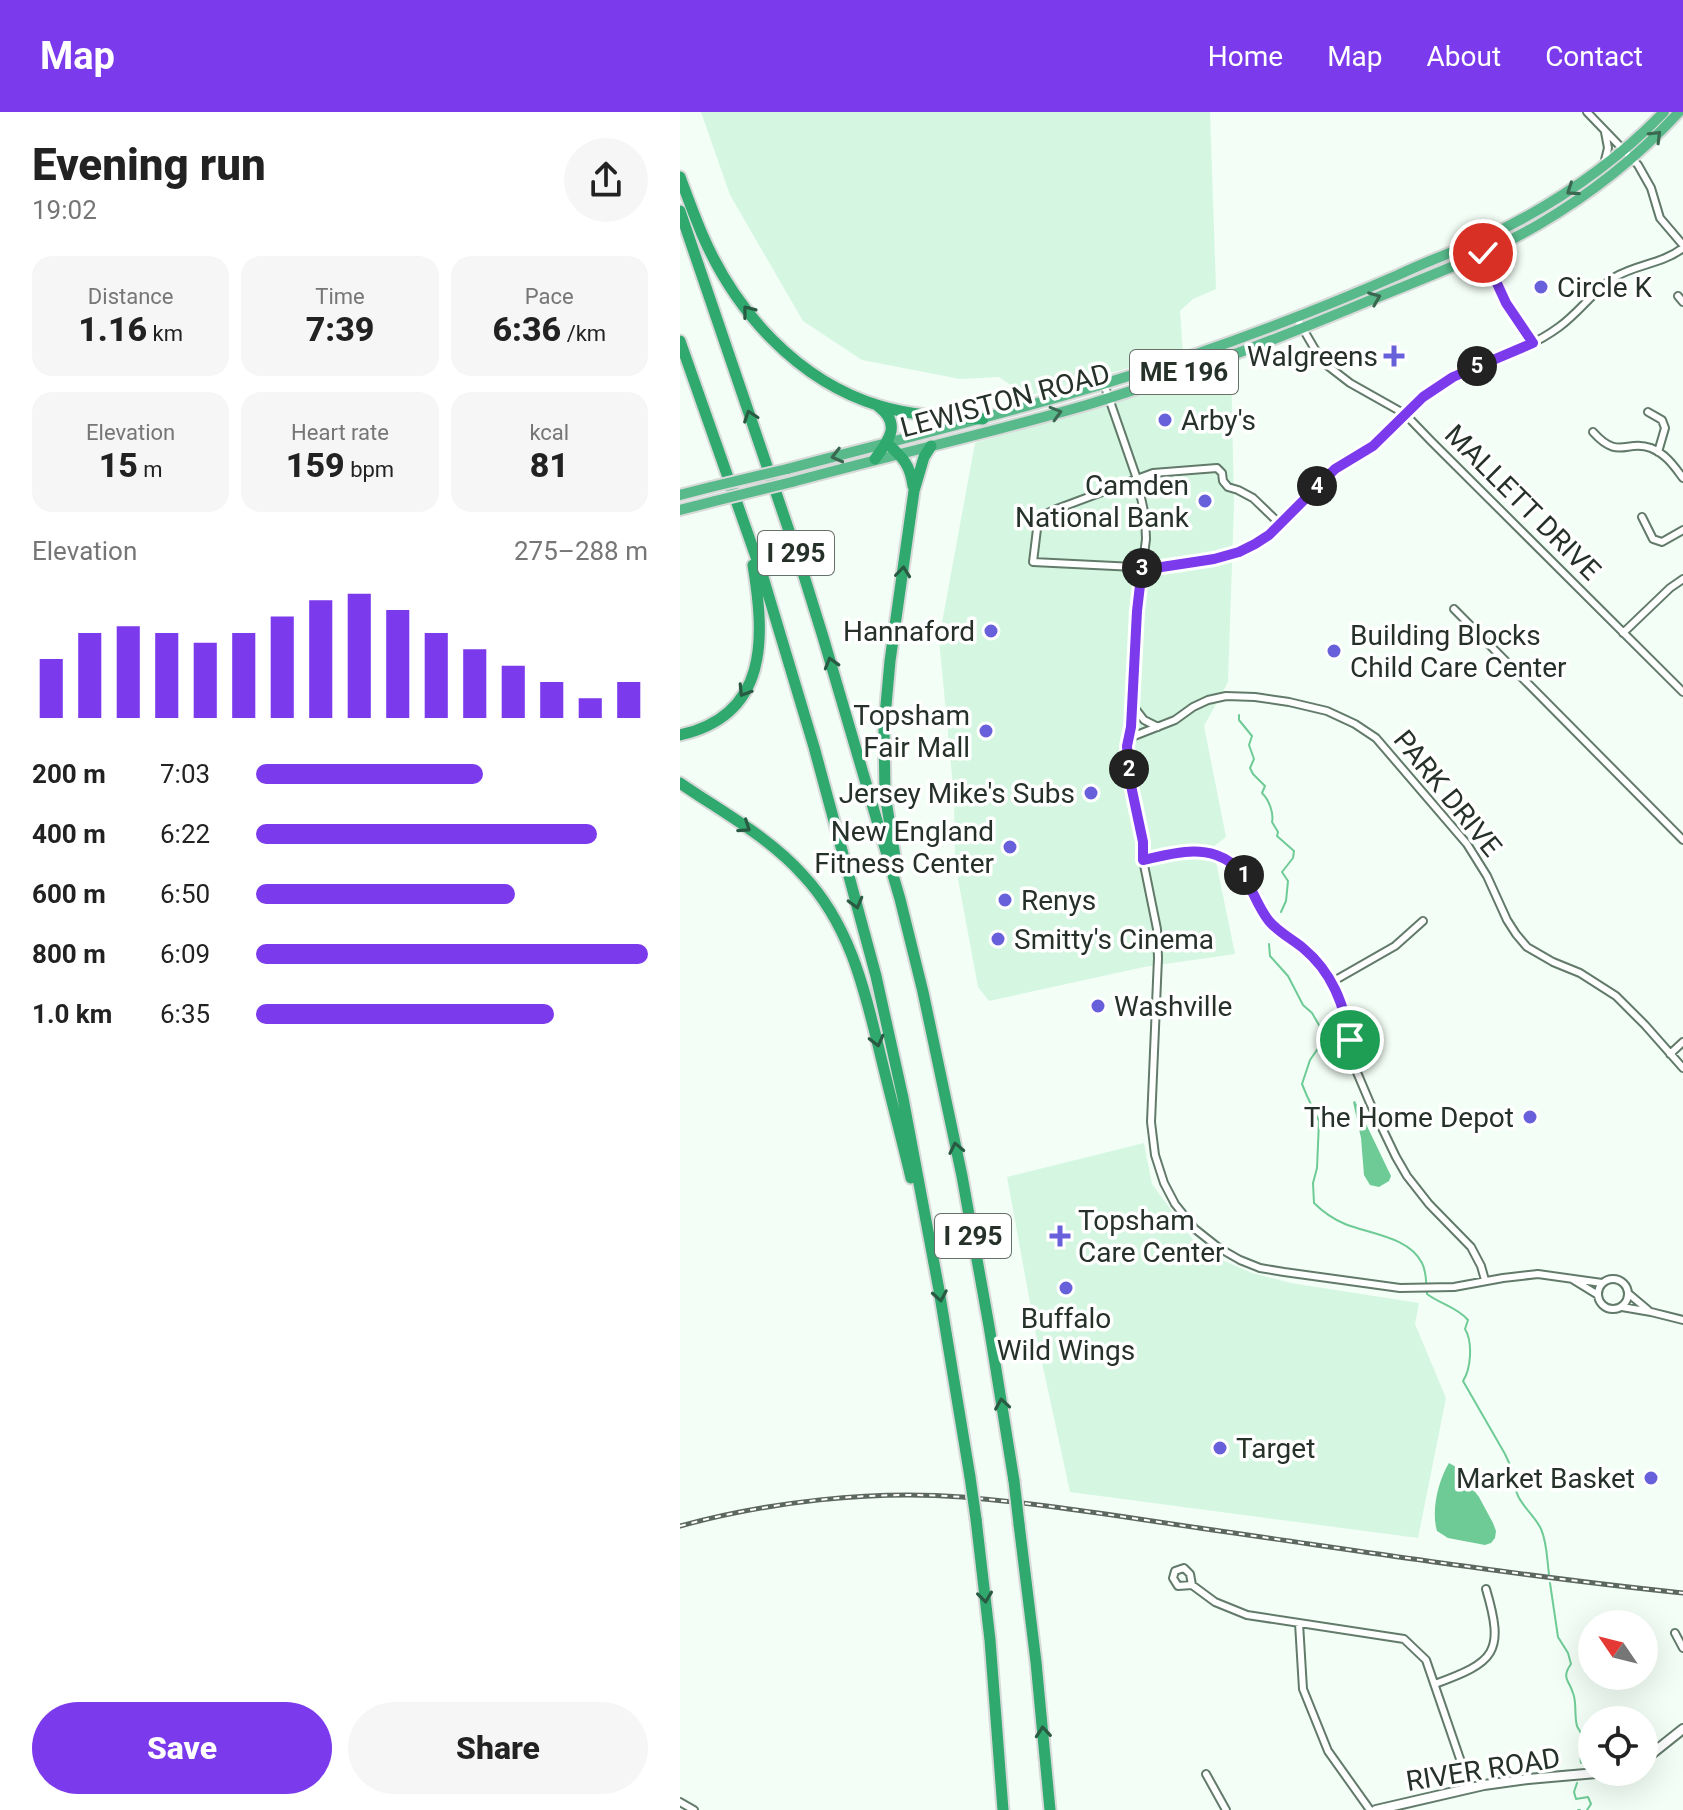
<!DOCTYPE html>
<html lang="en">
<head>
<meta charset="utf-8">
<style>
  :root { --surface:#fff; --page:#f6f6f6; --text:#222; --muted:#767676; --accent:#7c3aed }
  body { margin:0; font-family:Roboto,sans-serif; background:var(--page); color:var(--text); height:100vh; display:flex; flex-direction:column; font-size:30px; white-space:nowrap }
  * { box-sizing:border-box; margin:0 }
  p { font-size:26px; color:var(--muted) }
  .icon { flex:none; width:44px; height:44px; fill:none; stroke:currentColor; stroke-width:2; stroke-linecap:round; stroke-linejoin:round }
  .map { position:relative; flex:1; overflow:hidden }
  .panel { display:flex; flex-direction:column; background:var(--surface); width:680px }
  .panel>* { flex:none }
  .needle { width:52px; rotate:305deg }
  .buttons { position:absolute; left:898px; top:1498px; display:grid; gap:16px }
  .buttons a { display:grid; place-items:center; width:80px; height:80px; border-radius:50%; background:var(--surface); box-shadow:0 8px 32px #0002; font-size:40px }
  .pin { position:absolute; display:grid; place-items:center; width:68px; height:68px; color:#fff; margin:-34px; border:4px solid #fff; border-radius:50%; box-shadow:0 2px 8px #0007 }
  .km { position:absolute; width:40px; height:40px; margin:-20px; border-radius:50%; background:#222; color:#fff; font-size:22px; line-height:40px; text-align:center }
  .round { display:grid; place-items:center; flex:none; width:84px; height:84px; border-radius:42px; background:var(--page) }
  .overview { display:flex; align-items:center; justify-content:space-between; height:136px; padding:0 32px }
  h1 { font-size:44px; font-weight:800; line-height:60px }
  .metrics { display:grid; grid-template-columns:repeat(3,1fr); gap:12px; height:136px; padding:8px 32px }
  .metrics div { display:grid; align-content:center; border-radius:20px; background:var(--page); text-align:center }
  .metrics b { font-size:34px; font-weight:800 }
  .metrics small { font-size:22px; font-weight:400 }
  .metrics p { font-size:22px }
  .chart { height:224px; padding:16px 32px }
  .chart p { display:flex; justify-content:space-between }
  .chart svg { width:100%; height:144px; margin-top:8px; stroke:var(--accent); stroke-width:6 }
  .action { display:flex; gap:16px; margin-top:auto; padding:16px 32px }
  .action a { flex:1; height:92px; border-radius:48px; background:var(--accent); color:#fff; font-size:32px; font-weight:800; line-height:92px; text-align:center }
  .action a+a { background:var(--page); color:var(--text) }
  ul { padding:0 32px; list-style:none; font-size:26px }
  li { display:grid; grid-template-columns:128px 96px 1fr; align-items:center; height:60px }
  li i { height:20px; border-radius:10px; background:var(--accent) }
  header { display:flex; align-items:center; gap:48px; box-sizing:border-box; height:112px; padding:0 40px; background:var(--accent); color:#fff }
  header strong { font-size:38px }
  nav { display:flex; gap:44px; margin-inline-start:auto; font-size:28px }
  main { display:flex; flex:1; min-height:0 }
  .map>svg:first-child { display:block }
  .built { fill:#d5f7e1 }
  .water { fill:#6ecb96 }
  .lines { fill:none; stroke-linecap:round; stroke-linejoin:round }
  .stream { stroke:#6ecb96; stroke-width:2 }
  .minor-casing { stroke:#627a6a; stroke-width:10 }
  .tertiary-casing { stroke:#627a6a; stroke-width:12 }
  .trunk-casing { stroke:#d8dad9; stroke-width:14 }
  .motorway-casing { stroke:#d8dad9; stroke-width:15 }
  .minor { stroke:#fff; stroke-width:6 }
  .tertiary { stroke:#fff; stroke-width:8 }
  .trunk { stroke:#58ba8b; stroke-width:10 }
  .motorway { stroke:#2fa96e; stroke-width:11 }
  .rail-casing { stroke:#5c6760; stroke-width:5 }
  .rail { stroke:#fff; stroke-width:2; stroke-dasharray:6; stroke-linecap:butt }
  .trunk-bridge-casing { stroke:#d8dad9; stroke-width:14; stroke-linecap:butt }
  .motorway-bridge-casing { stroke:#d8dad9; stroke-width:15; stroke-linecap:butt }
  .trunk-bridge { stroke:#58ba8b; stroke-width:10 }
  .motorway-bridge { stroke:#2fa96e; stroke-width:11 }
  .oneway { stroke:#3a6851 }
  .oneway2 { stroke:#295b42 }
  .route-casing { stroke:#fff; stroke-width:16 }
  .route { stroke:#7c3aed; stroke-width:10 }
  .poi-dot { fill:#6860da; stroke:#fff; stroke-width:3 }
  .labels { text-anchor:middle; stroke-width:7; stroke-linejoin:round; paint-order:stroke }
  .shield { fill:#fff; stroke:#676f6a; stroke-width:2 }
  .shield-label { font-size:26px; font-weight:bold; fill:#26312a }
  .poi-label { font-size:28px; fill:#26312a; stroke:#fff; text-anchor:start }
  .street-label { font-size:28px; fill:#26312a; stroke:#fff }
</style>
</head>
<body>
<header>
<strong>Map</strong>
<nav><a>Home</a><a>Map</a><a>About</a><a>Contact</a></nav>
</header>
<main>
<section class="panel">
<div class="overview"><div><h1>Evening run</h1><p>19:02</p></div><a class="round"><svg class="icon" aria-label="share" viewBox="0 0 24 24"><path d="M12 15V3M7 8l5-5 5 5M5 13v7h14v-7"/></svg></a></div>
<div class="metrics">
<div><p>Distance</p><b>1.16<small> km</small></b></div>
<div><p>Time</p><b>7:39</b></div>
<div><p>Pace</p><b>6:36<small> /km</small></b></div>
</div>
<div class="metrics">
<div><p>Elevation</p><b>15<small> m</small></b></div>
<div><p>Heart rate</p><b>159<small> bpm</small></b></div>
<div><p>kcal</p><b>81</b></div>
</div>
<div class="chart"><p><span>Elevation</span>275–288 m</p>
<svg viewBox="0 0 160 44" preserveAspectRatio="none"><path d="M5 44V26M15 44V18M25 44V16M35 44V18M45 44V21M55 44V18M65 44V13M75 44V8M85 44V6M95 44V11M105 44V18M115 44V23M125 44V28M135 44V33M145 44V38M155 44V33"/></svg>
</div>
<ul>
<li><b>200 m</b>7:03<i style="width:58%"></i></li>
<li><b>400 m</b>6:22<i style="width:87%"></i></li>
<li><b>600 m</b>6:50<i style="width:66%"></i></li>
<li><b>800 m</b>6:09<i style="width:100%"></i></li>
<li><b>1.0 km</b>6:35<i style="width:76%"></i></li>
</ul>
<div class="action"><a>Save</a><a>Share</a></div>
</section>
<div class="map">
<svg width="1003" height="1698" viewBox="0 0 1003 1698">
  <rect width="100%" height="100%" fill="#f3fef6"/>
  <path class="built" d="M21 0H530L536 177 513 187 500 199 503 241 347 284 319 265 280 267 182 248 123 209 50 83Z
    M551 253 554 393 548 570 524 614 546 725 533 735 555 842 464 855 309 889 298 875 275 751 274 685 259 527 295 331Z
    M464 1031 472 1072 514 1129 540 1147 572 1161 611 1171 739 1191 735 1212 766 1286 738 1426 390 1380 355 1218 327 1065Z"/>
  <path class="water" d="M675 989 711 1064 709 1069 699 1075 690 1073 684 1063 681 1026 673 990Z
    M769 1351 776 1355 799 1385 813 1411 816 1419 815 1426 811 1431 805 1433 768 1426 757 1419C751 1399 758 1369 769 1351Z"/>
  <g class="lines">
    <path class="stream" d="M559 603V608L572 624 569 633 574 647 570 656 573 662 585 674 582 681C589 688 594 701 592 710L598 720 597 724 614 739 613 746 602 760 608 769 606 789 601 800
      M589 832 590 844 608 864 623 893 632 901 639 913 641 922 639 935 630 948 622 972 627 984 639 1009 637 1056 633 1071 634 1091C643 1100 653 1107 665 1112 690 1122 729 1125 742 1151 747 1161 746 1171 747 1182 760 1192 777 1195 788 1208L785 1217C793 1230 791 1257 783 1269L825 1342 836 1366C830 1386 854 1401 861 1417 867 1430 867 1448 869 1462
      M870 1471 878 1525 888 1541 891 1552C881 1566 889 1568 893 1581 897 1591 894 1603 897 1614 899 1618 902 1622 903 1626 905 1635 899 1642 901 1651
      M897 1671 894 1680 896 1687 908 1685 911 1692 907 1698
      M898 1698H900"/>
    <defs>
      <path id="minor" d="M907 0 958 53 971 76 980 106 1003 133
        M924 52 928 36 925 20
        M803 140 826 191 853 231
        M998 184 1003 190
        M616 205 640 246 648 254 670 271 725 302 751 329 1003 580
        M424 272 457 367 465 404 466 427 457 499 451 615 447 634 449 664 463 730V748L477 817 478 846 471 1010 475 1043 484 1071 495 1092 515 1117 539 1136 560 1148 580 1156 604 1160 720 1176 774 1175 823 1166 858 1162 922 1171
        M968 300 982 308 985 316 978 340
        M913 320C939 349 946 327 971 336 986 342 994 354 1003 366
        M962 405 973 427 982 430 1003 418
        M600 412 573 386 558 378 548 375 543 369 542 361 537 356 473 361 374 398 362 404 357 417 353 450 475 456 534 447 559 440 589 423 655 357 693 334 743 285 773 265C808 249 848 238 879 215 900 200 914 178 935 165 957 152 982 152 1003 136
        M774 497 1003 728
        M943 521 990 476 1003 467
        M454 595 464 608 478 615
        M449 626 495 608 513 595 528 588 546 584 575 585 609 590 647 599 675 612 696 626 787 732 807 764 827 808 836 822 847 835 873 850 900 861 936 884 965 913 1003 956
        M463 748 509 739 524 740 548 749 568 769 589 808 638 850 652 870 661 890 667 908 673 951 690 991 716 1045 727 1064 749 1092 791 1135 801 1154 805 1168
        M652 870 715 834 743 809
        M990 942 1003 930
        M918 1182a15 15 0 1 1 30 0a15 15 0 1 1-30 0Z
        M892 1167 918 1183
        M949 1182 968 1198
        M942 1195 971 1200 1003 1208
        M512 1473 510 1462 504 1456 495 1459 493 1466 498 1474 512 1473 535 1490 567 1503 724 1527 746 1548 790 1676
        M619 1511 623 1577 648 1639 690 1698
        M995 1521 1003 1536
        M755 1572C815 1550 825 1541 806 1477
        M526 1662 546 1698
        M0 1690 14 1698"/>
      <path id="tertiary" d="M964 1648 1003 1617
        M696 1698 804 1673 848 1667 928 1660"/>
      <path id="trunk" d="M107 357C212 329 318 304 423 272 523 242 622 205 718 163 743 151 770 141 796 130 866 98 930 56 984 0
        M112 370C211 343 311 321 410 292 506 263 600 226 693 187 749 164 806 143 858 113 911 82 958 45 999 0
        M0 383 31 375
        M0 398 35 389"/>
      <path id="motorway" d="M0 65C7 84 14 103 22 122 55 199 117 269 200 294 233 304 268 305 303 307
        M0 99 120 451 143 525 220 787 243 880 282 1064 309 1214 334 1369
        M0 229 83 465 134 635 196 864 223 986 259 1178 290 1365
        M207 331C223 346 230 352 233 374
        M195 347C209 328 222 312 198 294
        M0 623C89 603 85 526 73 453
        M0 671C42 700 89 725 123 763 170 813 184 876 200 941 210 983 221 1024 231 1066
        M216 751 205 682 204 615 210 549 234 379 244 345 251 334
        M296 1407 310 1528 323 1698
        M339 1412 356 1550 370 1698"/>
    </defs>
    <use href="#minor" class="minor-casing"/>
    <use href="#tertiary" class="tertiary-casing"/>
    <use href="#trunk" class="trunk-casing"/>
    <use href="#motorway" class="motorway-casing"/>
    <use href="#minor" class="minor"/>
    <use href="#tertiary" class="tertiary"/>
    <use href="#trunk" class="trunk"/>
    <use href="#motorway" class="motorway"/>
    <defs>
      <path id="rail" d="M0 1414C88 1390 191 1378 282 1385 369 1392 455 1407 540 1419 694 1441 848 1465 1003 1481"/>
    </defs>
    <use href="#rail" class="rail-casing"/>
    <use href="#rail" class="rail"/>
    <defs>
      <path id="trunk-bridge" d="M31 375 107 357
        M35 389 112 370"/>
      <path id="motorway-bridge" d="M290 1365 296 1407
        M334 1369 339 1412"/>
    </defs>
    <use href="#trunk-bridge" class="trunk-bridge-casing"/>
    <use href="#motorway-bridge" class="motorway-bridge-casing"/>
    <use href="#trunk-bridge" class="trunk-bridge"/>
    <use href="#motorway-bridge" class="motorway-bridge"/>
  </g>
  <defs><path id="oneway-chevron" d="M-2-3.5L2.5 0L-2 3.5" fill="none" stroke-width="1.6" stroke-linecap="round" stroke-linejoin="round" transform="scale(2)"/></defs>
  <g class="oneway">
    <use href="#oneway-chevron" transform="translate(976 24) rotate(-45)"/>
    <use href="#oneway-chevron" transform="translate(892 78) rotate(146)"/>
    <use href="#oneway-chevron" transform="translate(695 186) rotate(-22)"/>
    <use href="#oneway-chevron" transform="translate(376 301) rotate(-16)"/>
    <use href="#oneway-chevron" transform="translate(157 344) rotate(166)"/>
  </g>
  <g class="oneway2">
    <use href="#oneway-chevron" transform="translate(68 199) rotate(-128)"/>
    <use href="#oneway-chevron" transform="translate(70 304) rotate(-109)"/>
    <use href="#oneway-chevron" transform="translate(223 460) rotate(-84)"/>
    <use href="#oneway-chevron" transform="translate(151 551) rotate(-106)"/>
    <use href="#oneway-chevron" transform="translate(64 579) rotate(122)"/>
    <use href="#oneway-chevron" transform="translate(65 715) rotate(34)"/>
    <use href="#oneway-chevron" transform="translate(176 791) rotate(75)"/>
    <use href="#oneway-chevron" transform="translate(197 929) rotate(76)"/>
    <use href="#oneway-chevron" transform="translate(276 1036) rotate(-102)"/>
    <use href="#oneway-chevron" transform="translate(260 1184) rotate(80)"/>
    <use href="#oneway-chevron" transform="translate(322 1292) rotate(-99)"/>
    <use href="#oneway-chevron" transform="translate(305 1485) rotate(83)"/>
    <use href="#oneway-chevron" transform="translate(363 1620) rotate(-95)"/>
  </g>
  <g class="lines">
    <defs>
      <path id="route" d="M670 928C664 892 652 860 623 836 612 827 598 820 589 809 570 785 570 755 536 743 512 735 487 743 463 748V730L449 664 447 634 451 615 457 499 462 456H475L534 447 559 440 575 432 589 423 655 357 693 334 743 285 773 265 853 231 826 191 803 141"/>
    </defs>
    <use href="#route" class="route-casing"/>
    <use href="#route" class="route"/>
  </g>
  <g class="poi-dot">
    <circle cx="861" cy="175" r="8"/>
    <path d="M710 232h8v8h8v8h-8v8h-8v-8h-8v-8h8z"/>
    <circle cx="485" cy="308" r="8"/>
    <circle cx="525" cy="389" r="8"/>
    <circle cx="311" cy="519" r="8"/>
    <circle cx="654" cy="539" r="8"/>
    <circle cx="306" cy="619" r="8"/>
    <circle cx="411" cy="681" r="8"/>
    <circle cx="330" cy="735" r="8"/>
    <circle cx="325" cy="788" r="8"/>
    <circle cx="318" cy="827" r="8"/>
    <circle cx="418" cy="894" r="8"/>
    <circle cx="850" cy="1005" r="8"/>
    <path d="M376 1112h8v8h8v8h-8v8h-8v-8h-8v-8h8z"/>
    <circle cx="386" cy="1176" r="8"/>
    <circle cx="540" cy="1336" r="8"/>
    <circle cx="971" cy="1366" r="8"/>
  </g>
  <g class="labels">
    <g class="shield">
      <rect x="450" y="238" width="108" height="44" rx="6"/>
      <rect x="78" y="419" width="76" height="44" rx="6"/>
      <rect x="255" y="1102" width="76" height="44" rx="6"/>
    </g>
    <g class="shield-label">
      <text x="504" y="269">ME 196</text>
      <text x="116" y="450">I 295</text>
      <text x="293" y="1133">I 295</text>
    </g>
    <g class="poi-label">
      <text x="877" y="185">Circle K</text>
      <text x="698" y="254" text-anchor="end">Walgreens</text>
      <text x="501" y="318">Arby's</text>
      <text x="509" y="383" text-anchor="end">Camden<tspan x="509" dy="32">National Bank</tspan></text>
      <text x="295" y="529" text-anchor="end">Hannaford</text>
      <text x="670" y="533">Building Blocks<tspan x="670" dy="32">Child Care Center</tspan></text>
      <text x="290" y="613" text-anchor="end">Topsham<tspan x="290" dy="32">Fair Mall</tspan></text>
      <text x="395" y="691" text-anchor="end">Jersey Mike's Subs</text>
      <text x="314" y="729" text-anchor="end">New England<tspan x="314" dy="32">Fitness Center</tspan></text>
      <text x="341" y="798">Renys</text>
      <text x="334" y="837">Smitty's Cinema</text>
      <text x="434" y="904">Washville</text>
      <text x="834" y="1015" text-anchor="end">The Home Depot</text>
      <text x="398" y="1118">Topsham<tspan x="398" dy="32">Care Center</tspan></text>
      <text x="386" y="1216" text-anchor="middle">Buffalo<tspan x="386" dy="32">Wild Wings</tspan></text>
      <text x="556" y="1346">Target</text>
      <text x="955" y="1376" text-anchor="end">Market Basket</text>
    </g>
    <g class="street-label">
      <text transform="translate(325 288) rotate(-15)" y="10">LEWISTON ROAD</text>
      <text transform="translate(843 390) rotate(45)" y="10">MALLETT DRIVE</text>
      <text transform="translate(768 681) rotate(51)" y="10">PARK DRIVE</text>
      <text transform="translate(803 1657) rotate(-9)" y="10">RIVER ROAD</text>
    </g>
  </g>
</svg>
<div class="buttons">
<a><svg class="needle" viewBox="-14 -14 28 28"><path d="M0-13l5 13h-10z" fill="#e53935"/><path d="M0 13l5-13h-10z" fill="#767676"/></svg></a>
<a><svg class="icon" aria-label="locate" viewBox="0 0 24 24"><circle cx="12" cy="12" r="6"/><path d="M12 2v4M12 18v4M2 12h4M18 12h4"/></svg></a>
</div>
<div class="pin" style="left:670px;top:928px;background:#1e9e55"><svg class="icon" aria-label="arrive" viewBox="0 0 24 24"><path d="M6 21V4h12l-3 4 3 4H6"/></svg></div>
<div class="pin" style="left:803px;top:141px;background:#d93025"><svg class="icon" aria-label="check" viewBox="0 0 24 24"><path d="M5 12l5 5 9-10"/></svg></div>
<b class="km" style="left:564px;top:763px">1</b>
<b class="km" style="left:449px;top:657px">2</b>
<b class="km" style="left:462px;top:456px">3</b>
<b class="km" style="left:637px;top:374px">4</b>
<b class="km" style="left:797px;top:254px">5</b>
</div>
</main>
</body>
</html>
